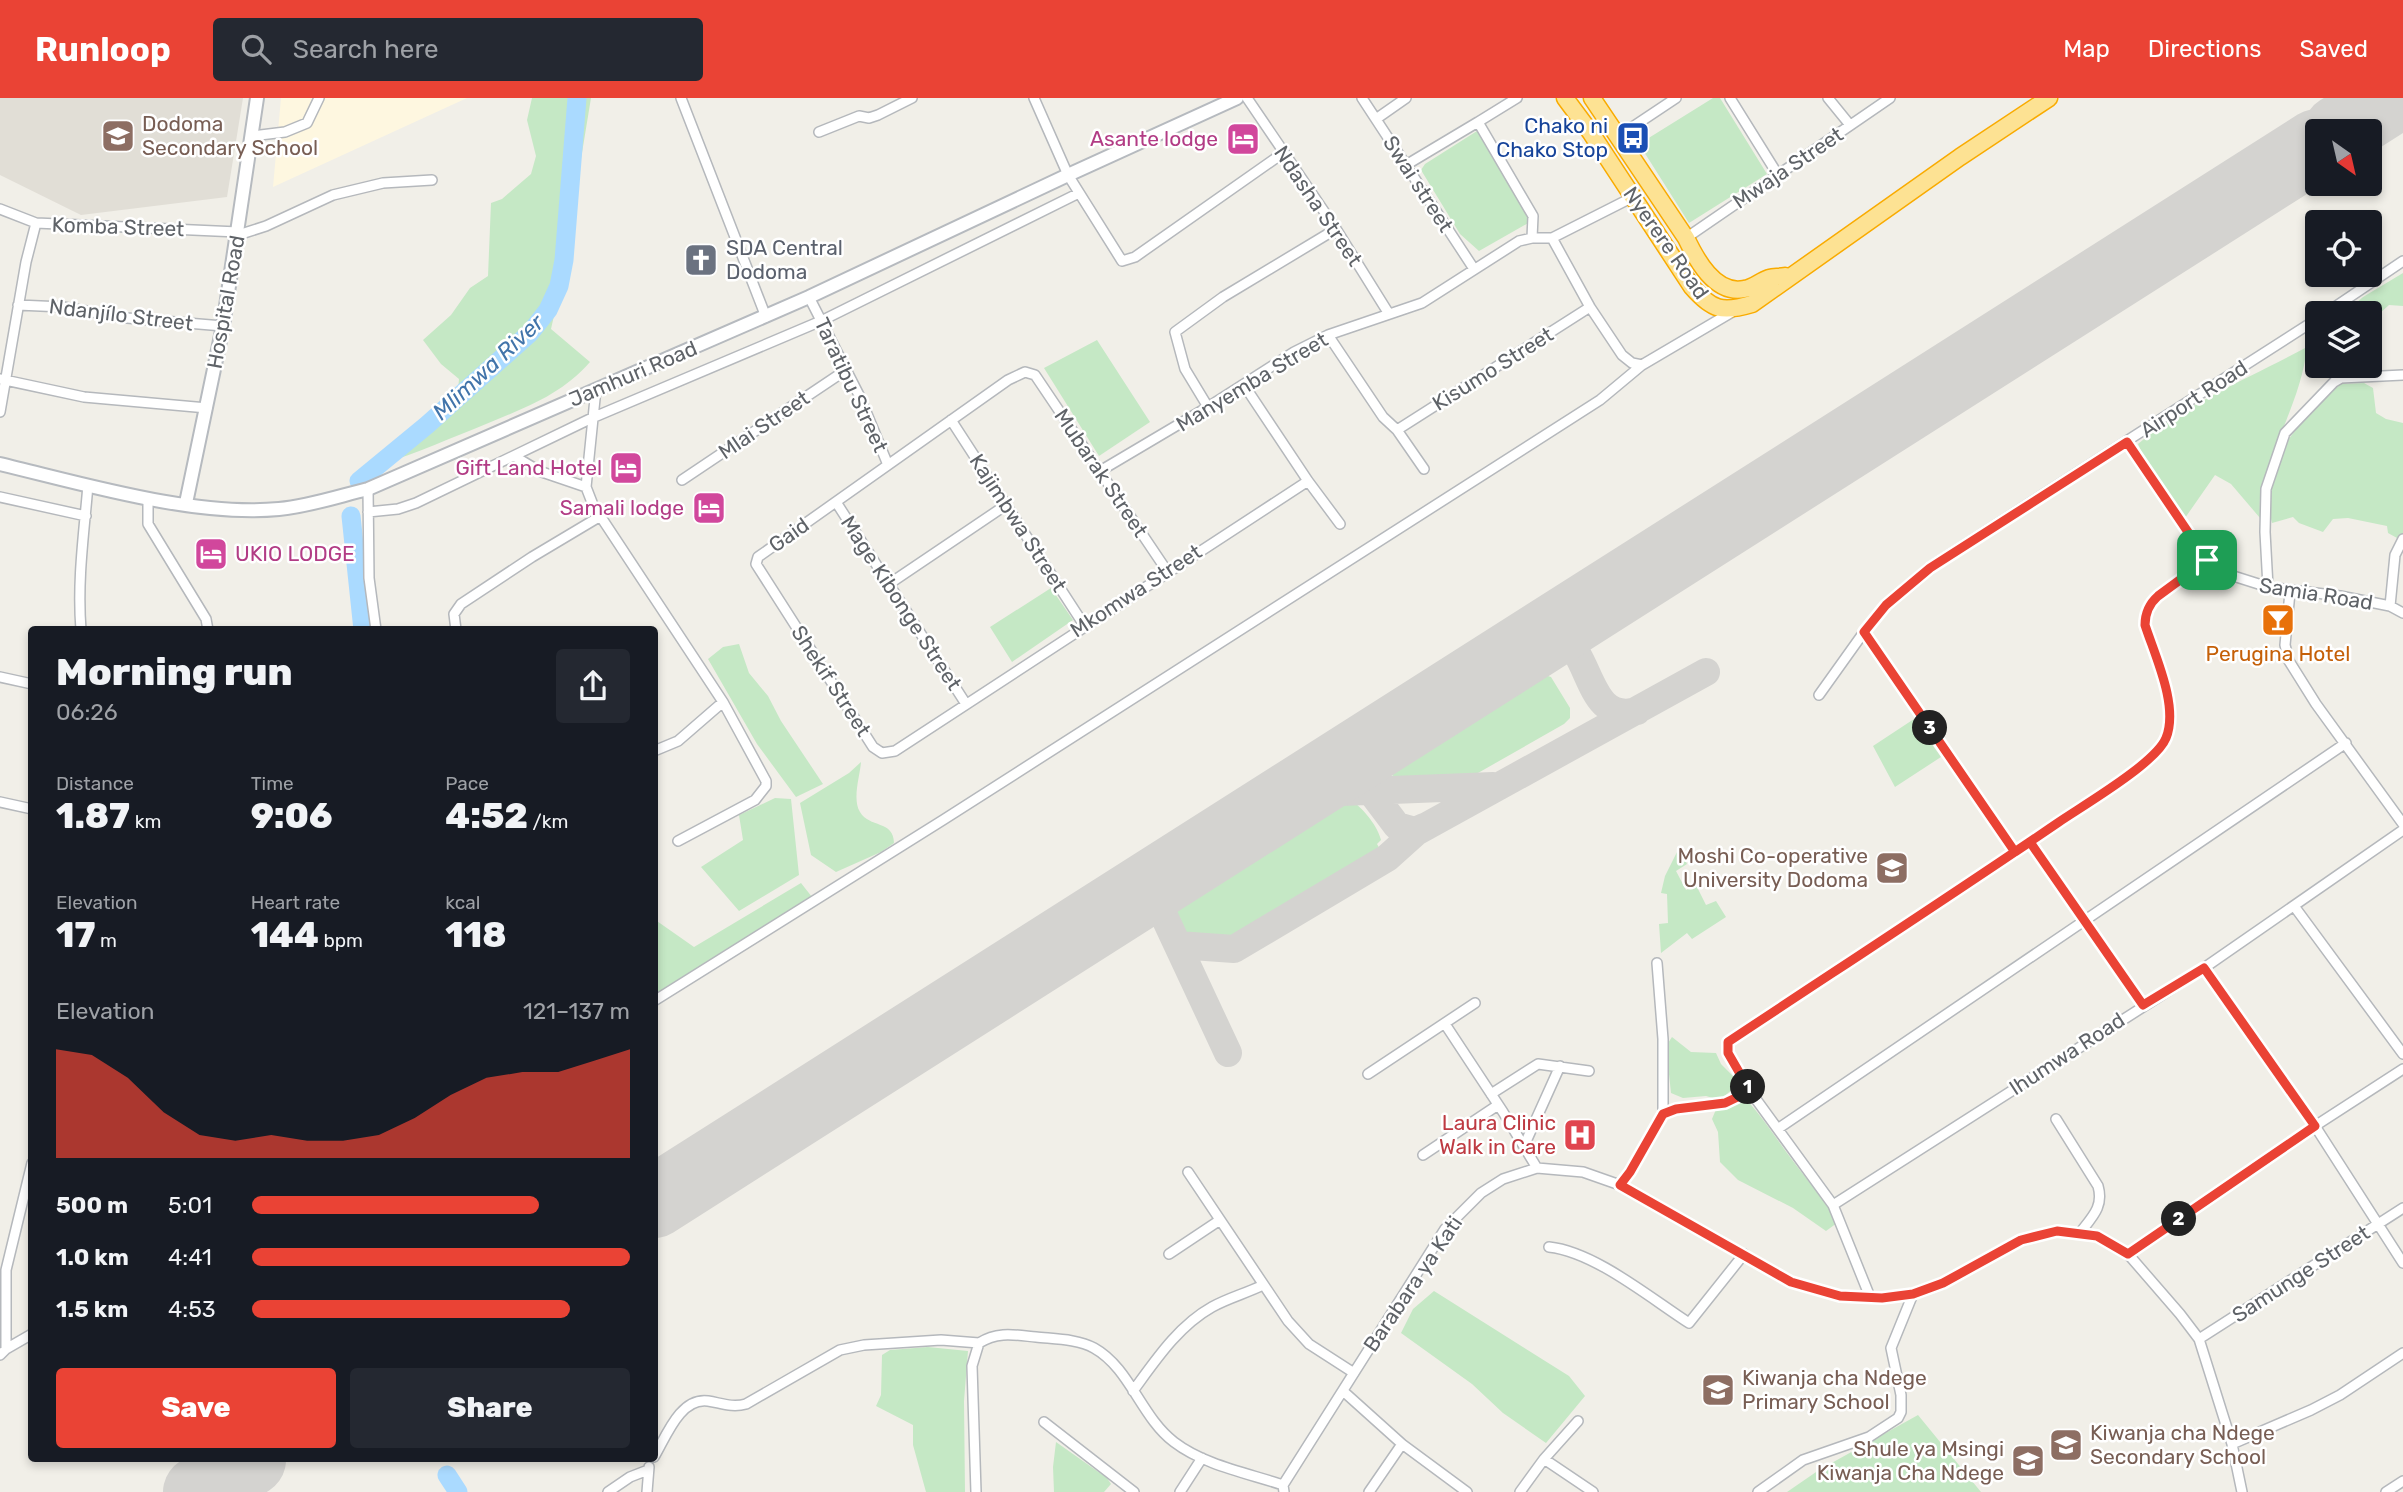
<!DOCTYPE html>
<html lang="en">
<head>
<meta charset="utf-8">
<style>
  :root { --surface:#171b24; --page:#242831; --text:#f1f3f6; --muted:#9ea1a6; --accent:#ea4335 }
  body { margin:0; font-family:Rubik,sans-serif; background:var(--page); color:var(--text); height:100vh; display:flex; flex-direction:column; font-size:26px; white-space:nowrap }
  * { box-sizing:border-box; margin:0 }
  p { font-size:23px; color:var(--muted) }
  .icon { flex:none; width:38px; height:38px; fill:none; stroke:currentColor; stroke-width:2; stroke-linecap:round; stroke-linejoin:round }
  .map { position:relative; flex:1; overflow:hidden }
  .sheet { position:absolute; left:28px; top:528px; width:630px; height:836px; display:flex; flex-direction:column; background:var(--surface); border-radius:7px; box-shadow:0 4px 10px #0003 }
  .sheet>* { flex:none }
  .needle { width:46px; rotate:146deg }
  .tools { position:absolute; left:2305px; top:21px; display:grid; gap:14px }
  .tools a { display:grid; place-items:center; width:77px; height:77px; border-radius:7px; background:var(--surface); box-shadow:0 4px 10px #0003; font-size:35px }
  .pin { position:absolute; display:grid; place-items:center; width:60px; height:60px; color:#fff; margin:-30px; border-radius:14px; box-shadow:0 4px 10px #0006 }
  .km { position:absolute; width:35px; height:35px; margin:-18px; border-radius:50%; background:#222; color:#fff; font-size:19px; line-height:35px; text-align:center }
  .round { display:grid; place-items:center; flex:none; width:74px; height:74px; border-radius:7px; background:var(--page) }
  .summary { display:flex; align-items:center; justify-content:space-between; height:119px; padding:0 28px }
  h1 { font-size:38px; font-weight:800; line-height:52px }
  .figures { display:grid; grid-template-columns:repeat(3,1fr); gap:10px; height:119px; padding:7px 28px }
  .figures div { display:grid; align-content:center }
  .figures b { font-size:35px; font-weight:800 }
  .figures small { font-size:19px; font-weight:400 }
  .figures p { font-size:19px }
  .chart { height:196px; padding:14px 28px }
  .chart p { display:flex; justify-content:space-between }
  .chart svg { width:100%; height:126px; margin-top:7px; fill:var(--accent); opacity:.7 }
  .primary-button { display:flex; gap:14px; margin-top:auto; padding:14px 28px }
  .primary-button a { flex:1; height:80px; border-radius:7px; background:var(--accent); color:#fff; font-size:28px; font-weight:800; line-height:80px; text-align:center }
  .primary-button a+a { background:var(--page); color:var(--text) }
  ul { padding:0 28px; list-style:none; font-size:23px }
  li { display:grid; grid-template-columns:112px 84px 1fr; align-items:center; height:52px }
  li i { height:18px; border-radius:9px; background:var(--accent) }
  header { display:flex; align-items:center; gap:42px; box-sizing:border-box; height:98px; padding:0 35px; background:var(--accent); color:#fff }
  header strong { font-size:33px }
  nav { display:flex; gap:38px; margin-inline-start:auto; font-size:24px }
  .search { width:490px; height:63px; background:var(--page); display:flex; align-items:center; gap:18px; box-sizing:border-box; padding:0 24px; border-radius:7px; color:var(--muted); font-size:26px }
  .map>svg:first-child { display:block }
  .commercial { fill:#fef7e0 }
  .education { fill:#e1ded6 }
  .green { fill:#c5e8c5 }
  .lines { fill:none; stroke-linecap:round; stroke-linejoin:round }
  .river { stroke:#aadaff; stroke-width:19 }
  .taxiway { stroke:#d4d3d0; stroke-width:28 }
  .runway { stroke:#d4d3d0; stroke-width:72 }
  .street-casing { stroke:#b5b8bc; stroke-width:12 }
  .secondary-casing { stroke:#b6babf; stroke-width:16 }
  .highway-casing { stroke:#f9ab00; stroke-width:19 }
  .street { stroke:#fff; stroke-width:9 }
  .secondary { stroke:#fff; stroke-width:12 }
  .highway { stroke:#fde293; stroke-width:16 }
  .route-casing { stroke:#fff; stroke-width:14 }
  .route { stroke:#ea4335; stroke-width:9 }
  .labels { text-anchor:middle; stroke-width:5; stroke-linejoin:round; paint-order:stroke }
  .education-label { font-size:21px; fill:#785e54; stroke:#fff; text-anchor:start }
  .transit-label { font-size:21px; fill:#164399; stroke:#fff; text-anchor:end }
  .hotel-label { font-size:21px; fill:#b23c85; stroke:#fff; text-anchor:end }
  .street-label { font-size:21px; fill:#5f6368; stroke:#fff }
  .worship-label { font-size:21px; fill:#5b616d; stroke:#fff; text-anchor:start }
  .food-label { font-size:21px; fill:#c56008; stroke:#fff }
  .health-label { font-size:21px; fill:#be3a42; stroke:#fff; text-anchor:end }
  .water-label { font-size:23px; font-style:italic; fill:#4174aa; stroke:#fff }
</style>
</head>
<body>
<header>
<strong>Runloop</strong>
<div class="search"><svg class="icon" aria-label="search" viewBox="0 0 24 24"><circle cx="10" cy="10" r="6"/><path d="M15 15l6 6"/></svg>Search here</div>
<nav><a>Map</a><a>Directions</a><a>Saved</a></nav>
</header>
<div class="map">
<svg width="2403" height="1394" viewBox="0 0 2403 1394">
  <rect width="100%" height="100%" fill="#f1efe8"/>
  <path class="commercial" d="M281 0H467L273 89Z"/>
  <path class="education" d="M0 0H243L227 99 81 117 0 77Z"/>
  <path class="green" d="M532 0H591L580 67 575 125 551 231 590 264C559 300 516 313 474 331 439 345 404 360 367 371L425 324 458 293 459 281 441 266 423 242 451 217 470 190 488 178 491 105 502 101 531 76 536 58 527 22Z
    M1713 0H1720L1767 76 1689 125 1639 46Z
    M1477 33C1488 50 1532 106 1530 124L1479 153 1460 136 1421 72 1425 66Z
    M2403 175V208L2389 207 2370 224V215H2345L2363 199Z
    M1097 242 1150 324 1099 358 1044 270Z
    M2307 249C2302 297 2275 342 2262 388 2259 398 2260 410 2260 420L2231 386 2215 377 2185 420 2147 366 2138 346C2189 304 2250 280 2307 249Z
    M2364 285 2373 290 2376 315 2386 321 2403 325V436L2397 440 2388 435 2387 428 2348 420 2333 421 2323 434 2299 425 2293 419 2272 425 2269 413 2273 382 2288 342 2307 317 2340 286Z
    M1051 490 1073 522 1012 564 990 529Z
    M739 546 749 575 768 598 781 623 823 686 796 699 757 646 708 561 723 549Z
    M1536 574 1551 579 1570 610V620L1564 626 1478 675 1396 680 1392 677 1390 666Z
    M1914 621 1941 659 1895 689 1873 648Z
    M861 664C860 678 852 701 860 714 869 730 894 722 894 745L881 754 836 774 811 757 800 705 849 675Z
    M775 700 791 701 799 777 739 813 701 769 743 742 739 717Z
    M1353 704C1364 711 1378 729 1381 742L1377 746 1381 753 1225 844 1183 839C1176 827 1168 814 1177 802L1317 713Z
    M1679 750 1687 766 1676 773 1686 792 1696 787 1706 807 1716 803 1726 819 1692 841 1687 835 1661 855 1659 826 1668 825 1667 796 1661 795 1665 778Z
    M801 785 812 799 655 898 654 821 694 849Z
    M1672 939 1691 954 1716 955 1721 966 1735 980 1733 991 1722 1000 1716 1001 1706 998 1683 1000 1671 995 1666 948Z
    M1746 1001C1765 1022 1779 1045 1796 1067 1810 1086 1827 1103 1837 1125L1826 1133 1793 1110 1738 1082 1720 1064 1718 1034 1712 1021 1717 1009Z
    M1434 1193 1569 1278 1585 1298 1546 1345 1503 1315 1472 1286 1401 1235 1413 1211Z
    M928 1249 968 1253 964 1303 965 1394H926L913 1347V1327L876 1308 881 1297 882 1257 890 1252Z
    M1918 1317 1981 1394H1787L1819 1372Z
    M1056 1344 1107 1380 1111 1386 1104 1394H1054L1053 1369Z"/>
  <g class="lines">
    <path class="river" d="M359 383 427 327 530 235 548 212 559 188 564 162 577 0
      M351 418 363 532
      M447 1377 458 1394"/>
    <path class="taxiway" d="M1542 541C1549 540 1557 538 1564 542 1591 557 1589 627 1637 613
      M1573 551 1570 533 1576 519
      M1336 671 1357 675 1397 728 1415 733 1424 729
      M1289 701 1316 695 1493 688
      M1150 788 1228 955
      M1178 847 1234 851 1387 760 1416 734 1706 574"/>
    <path class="runway" d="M2339 33 2391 0
      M654 1104 2317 47
      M199 1394 250 1362"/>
    <defs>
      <path id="street" d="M681 0 766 219
        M1034 0 1068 77 1122 163 1135 159 1283 55
        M1247 0 1336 131 1389 216
        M1362 0 1474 171
        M1517 0 1478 24 1533 118 1532 140
        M1730 0 1778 77
        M1828 0 1850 27
        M1376 21 1406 0
        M819 34 859 18 869 20 878 17 912 0
        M252 38 285 34 307 25 319 0
        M1619 38 1676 0
        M1406 67 1478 24
        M0 111 36 125 238 134
        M238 137 266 128 333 97 383 85 432 82
        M1552 140 1590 209 1622 257 1632 265 1642 267 1732 214
        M1686 140 1890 0
        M809 199 860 299 888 367
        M18 207 63 209 127 220 223 228
        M2326 215 2403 163
        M1328 237 1383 319 1397 332 1424 371
        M0 281 84 299 207 310
        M1244 287 1308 383 1340 426
        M596 291 586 389 593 407 723 604 766 683V688L755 702 678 743
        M1208 309 1185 271 1175 234 1223 199 1336 131
        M0 314 26 164 36 125
        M951 322 1084 527
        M1397 332 1590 209
        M2127 344 2207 462 2227 476 2268 489 2340 498 2390 508 2403 515
        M514 358 539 373 586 389
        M1100 373 1208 309 1294 254 1328 237 1422 205 1519 143 1532 140H1552L1633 99
        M682 382 846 272
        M368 391 369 480 376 532
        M0 399 86 418
        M148 400V426L206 521 208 532
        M836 404 966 606
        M368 414 398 411 416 405 592 320 821 223 1079 95
        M1167 473 1035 277 1025 274 1008 282 758 459 756 466 873 649 882 655 895 653 1308 383
        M889 486 1006 407
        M2268 489 2265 434 2266 391 2285 335 2334 284 2341 280 2403 277
        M2290 494 2285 547 2289 563 2316 606 2403 726
        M2390 508 2395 457 2403 441
        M81 532C77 483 84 435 88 387
        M456 532 454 516 461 506 532 459 599 419
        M1864 534 2015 754
        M0 579 32 586
        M1819 597 1864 534 1886 507 1930 469 2317 221
        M654 653 678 643 723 604
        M0 704 32 711
        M2030 744 2143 907
        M2294 808 2403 956
        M1657 865 1663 941V1016
        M2204 870 2315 1028 2403 1165
        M654 903 943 722 1600 302 1642 267
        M1445 926 1503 1014 1537 1070
        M1368 976 1475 905
        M1491 996 1538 966 1589 973
        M2056 1021 2098 1088C2104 1109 2092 1119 2079 1136
        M1779 1030 2346 645
        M1524 1048 1560 968
        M1423 1057 1498 1007
        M1188 1074 1288 1223 1309 1246 1354 1275
        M1620 1087 1630 1074 1663 1016 1676 1011 1725 1005 1750 993
        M1833 1107 2204 870 2403 732
        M1549 1149C1595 1154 1650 1200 1689 1225L1744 1156
        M1169 1156 1220 1122
        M2128 1156 2315 1028 2403 971
        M1870 1199 1833 1107 1750 993 1728 955V944C1840 870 1952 797 2063 721 2088 705 2156 665 2166 640 2179 608 2155 558 2145 527 2145 515 2149 507 2158 498L2207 462
        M2199 1241 2403 1110
        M979 1245C998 1233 1015 1237 1036 1239 1054 1241 1078 1241 1094 1250 1130 1270 1141 1319 1174 1344 1204 1367 1247 1375 1283 1387
        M6 1251V1172L32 1065
        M0 1257 6 1251 32 1236
        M1133 1293C1155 1263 1178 1228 1212 1209 1228 1200 1247 1195 1263 1187
        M1343 1293 1402 1346 1467 1394
        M1044 1324 1134 1394
        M2232 1346 2311 1312 2340 1297 2403 1255
        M654 1359C666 1339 680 1299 708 1303 721 1305 732 1310 746 1306L840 1252 864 1247 941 1242 979 1245
        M1544 1361 1593 1394
        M608 1394 630 1379 648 1372
        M647 1394 649 1369
        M976 1394 972 1268 979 1245
        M1180 1394 1202 1360
        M1284 1394 1283 1387 1445 1131 1481 1095 1503 1081 1537 1070 1583 1074 1620 1087 1791 1184 1840 1198 1882 1200 1913 1196 1943 1185 2021 1142 2057 1133 2097 1138 2128 1156 2180 1216 2199 1241 2232 1346 2242 1394
        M1369 1394 1402 1346
        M1520 1394 1544 1361 1578 1323
        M1758 1394 1803 1362 1869 1339 1898 1320 1901 1314V1297L1891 1250 1913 1196
        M2386 1394 2403 1383"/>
      <path id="secondary" d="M0 366C84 386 194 419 279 411 310 408 339 398 368 391L809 199 1068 77 1237 0
        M186 405 223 228 257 0"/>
      <path id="highway" d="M1565 0 1591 35 1692 189C1712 212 1722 215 1752 206L1960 59 2049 0
        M1592 0 1686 140C1696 161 1715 197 1744 191 1753 190 1760 183 1769 180 1774 179 1780 179 1785 178"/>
    </defs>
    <use href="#street" class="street-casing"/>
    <use href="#secondary" class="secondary-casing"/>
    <use href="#highway" class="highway-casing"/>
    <use href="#street" class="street"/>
    <use href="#secondary" class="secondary"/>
    <use href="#highway" class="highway"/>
  </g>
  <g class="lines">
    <defs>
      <path id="route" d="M2207 462 2158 498C2149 506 2145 515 2145 527 2155 558 2179 608 2166 640 2156 665 2084 707 2059 724 1949 799 1838 871 1728 944V955L1750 993 1725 1005 1676 1011 1663 1016 1630 1074 1620 1087 1791 1184 1840 1198 1882 1200 1913 1196 1943 1185 2021 1142 2057 1133 2097 1138 2128 1156 2315 1028 2204 870 2143 907 2030 744 2015 754 1864 534 1886 507 1930 470 2127 344 2207 462"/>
    </defs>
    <use href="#route" class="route-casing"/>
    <use href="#route" class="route"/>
  </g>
  <defs>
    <symbol id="school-square" viewBox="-11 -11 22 22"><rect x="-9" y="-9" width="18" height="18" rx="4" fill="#8d6e63" stroke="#fff"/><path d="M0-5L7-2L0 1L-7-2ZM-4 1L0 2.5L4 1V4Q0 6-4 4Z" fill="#fff"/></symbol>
    <symbol id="bus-square" viewBox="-11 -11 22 22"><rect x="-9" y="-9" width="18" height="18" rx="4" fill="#1a4fb4" stroke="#fff"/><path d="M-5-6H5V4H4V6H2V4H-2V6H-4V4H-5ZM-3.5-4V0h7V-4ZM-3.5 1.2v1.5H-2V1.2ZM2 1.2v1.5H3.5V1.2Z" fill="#fff"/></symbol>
    <symbol id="hotel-square" viewBox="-11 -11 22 22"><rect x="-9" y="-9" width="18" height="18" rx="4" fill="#d1479c" stroke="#fff"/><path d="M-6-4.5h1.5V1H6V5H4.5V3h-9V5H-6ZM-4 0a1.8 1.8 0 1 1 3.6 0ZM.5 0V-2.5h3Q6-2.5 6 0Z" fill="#fff"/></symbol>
    <symbol id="church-square" viewBox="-11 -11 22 22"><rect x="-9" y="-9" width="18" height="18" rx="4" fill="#6b7280" stroke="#fff"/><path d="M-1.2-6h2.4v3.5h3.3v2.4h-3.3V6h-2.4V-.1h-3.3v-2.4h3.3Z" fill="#fff"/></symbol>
    <symbol id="bar-square" viewBox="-11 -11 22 22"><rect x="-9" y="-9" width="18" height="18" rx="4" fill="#e8710a" stroke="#fff"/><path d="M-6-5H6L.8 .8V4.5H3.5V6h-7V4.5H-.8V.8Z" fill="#fff"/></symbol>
    <symbol id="university-square" viewBox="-11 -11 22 22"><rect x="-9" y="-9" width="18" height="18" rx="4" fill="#8d6e63" stroke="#fff"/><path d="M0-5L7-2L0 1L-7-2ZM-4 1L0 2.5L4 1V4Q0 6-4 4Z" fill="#fff"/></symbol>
    <symbol id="hospital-square" viewBox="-11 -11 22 22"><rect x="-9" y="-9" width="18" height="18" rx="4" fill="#e0444e" stroke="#fff"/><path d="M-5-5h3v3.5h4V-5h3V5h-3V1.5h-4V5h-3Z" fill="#fff"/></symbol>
  </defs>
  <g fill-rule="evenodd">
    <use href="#school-square" x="99" y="19" width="38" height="38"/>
    <use href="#bus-square" x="1614" y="21" width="38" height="38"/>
    <use href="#hotel-square" x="1224" y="22" width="38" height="38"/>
    <use href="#church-square" x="682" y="143" width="38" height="38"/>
    <use href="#hotel-square" x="607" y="351" width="38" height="38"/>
    <use href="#hotel-square" x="690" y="391" width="38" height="38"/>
    <use href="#hotel-square" x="192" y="437" width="38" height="38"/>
    <use href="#bar-square" x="2259" y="503" width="38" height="38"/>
    <use href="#university-square" x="1873" y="751" width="38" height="38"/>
    <use href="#hospital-square" x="1561" y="1018" width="38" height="38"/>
    <use href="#school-square" x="1699" y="1273" width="38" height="38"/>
    <use href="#school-square" x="2047" y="1328" width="38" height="38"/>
    <use href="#school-square" x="2009" y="1344" width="38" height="38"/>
  </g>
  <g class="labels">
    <g class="education-label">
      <text x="142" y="33">Dodoma<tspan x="142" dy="24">Secondary School</tspan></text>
      <text x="1868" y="765" text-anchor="end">Moshi Co-operative<tspan x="1868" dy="24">University Dodoma</tspan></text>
      <text x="1742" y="1287">Kiwanja cha Ndege<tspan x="1742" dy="24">Primary School</tspan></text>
      <text x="2090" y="1342">Kiwanja cha Ndege<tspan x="2090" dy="24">Secondary School</tspan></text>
      <text x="2004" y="1358" text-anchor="end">Shule ya Msingi<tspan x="2004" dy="24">Kiwanja Cha Ndege</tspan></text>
    </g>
    <g class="transit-label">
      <text x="1608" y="35">Chako ni<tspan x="1608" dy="24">Chako Stop</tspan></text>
    </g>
    <g class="hotel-label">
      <text x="1218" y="48">Asante lodge</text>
      <text x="602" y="377">Gift Land Hotel</text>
      <text x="684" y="417">Samali lodge</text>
      <text x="235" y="463" text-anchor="start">UKIO LODGE</text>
    </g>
    <g class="street-label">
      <text transform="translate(1788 70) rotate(-34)" y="7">Mwaja Street</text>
      <text transform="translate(1418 86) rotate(57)" y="7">Swai street</text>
      <text transform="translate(1318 108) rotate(56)" y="7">Ndasha Street</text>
      <text transform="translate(118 129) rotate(2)" y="7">Komba Street</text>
      <text transform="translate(1666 145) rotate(55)" y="7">Nyerere Road</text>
      <text transform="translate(226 204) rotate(-80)" y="7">Hospital Road</text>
      <text transform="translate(121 217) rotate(7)" y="7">Ndanjílo Street</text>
      <text transform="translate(1493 271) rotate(-32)" y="7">Kisumo Street</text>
      <text transform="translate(633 276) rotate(-23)" y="7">Jamhuri Road</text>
      <text transform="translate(1252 284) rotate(-31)" y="7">Manyemba Street</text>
      <text transform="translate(851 287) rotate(65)" y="7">Taratibu Street</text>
      <text transform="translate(2194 301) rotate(-33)" y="7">Airport Road</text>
      <text transform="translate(764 327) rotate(-34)" y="7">Mlai Street</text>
      <text transform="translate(1101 375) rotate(56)" y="7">Mubarak Street</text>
      <text transform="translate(1018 425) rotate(57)" y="7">Kajimbwa Street</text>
      <text transform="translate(789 437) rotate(-35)" y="7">Gaid</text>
      <text transform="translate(1136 493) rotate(-33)" y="7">Mkomwa Street</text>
      <text transform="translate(2316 496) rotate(9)" y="7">Samia Road</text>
      <text transform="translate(901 505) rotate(57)" y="7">Mage Kibonge Street</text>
      <text transform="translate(831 583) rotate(57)" y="7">Shekif Street</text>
      <text transform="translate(2067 956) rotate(-33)" y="7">Ihumwa Road</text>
      <text transform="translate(2301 1176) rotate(-33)" y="7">Samunge Street</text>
      <text transform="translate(1413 1186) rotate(-56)" y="7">Barabara ya Kati</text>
    </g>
    <g class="worship-label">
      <text x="726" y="157">SDA Central<tspan x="726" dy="24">Dodoma</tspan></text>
    </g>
    <g class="food-label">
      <text x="2278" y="563">Perugina Hotel</text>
    </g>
    <g class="health-label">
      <text x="1556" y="1032">Laura Clinic<tspan x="1556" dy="24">Walk in Care</tspan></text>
    </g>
    <g class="water-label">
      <text transform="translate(488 269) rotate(-43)" y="8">Mlimwa River</text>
    </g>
  </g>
</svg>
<div class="tools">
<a><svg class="needle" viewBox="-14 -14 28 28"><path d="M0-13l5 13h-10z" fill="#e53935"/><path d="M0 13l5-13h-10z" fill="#9ea1a6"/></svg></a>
<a><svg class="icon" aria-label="locate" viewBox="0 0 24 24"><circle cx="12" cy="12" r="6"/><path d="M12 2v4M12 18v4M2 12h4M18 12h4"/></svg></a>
<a><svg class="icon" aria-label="layers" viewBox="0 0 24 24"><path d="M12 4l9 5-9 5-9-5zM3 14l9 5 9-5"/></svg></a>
</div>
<div class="pin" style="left:2207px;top:462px;background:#1e9e55"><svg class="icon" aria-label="arrive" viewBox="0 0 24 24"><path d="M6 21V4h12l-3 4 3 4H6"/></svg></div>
<b class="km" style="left:1748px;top:989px">1</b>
<b class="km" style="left:2179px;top:1121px">2</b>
<b class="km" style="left:1930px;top:630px">3</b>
<section class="sheet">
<div class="summary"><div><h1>Morning run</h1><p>06:26</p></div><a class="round"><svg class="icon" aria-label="share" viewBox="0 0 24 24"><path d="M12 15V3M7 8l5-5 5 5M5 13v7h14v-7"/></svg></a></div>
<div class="figures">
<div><p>Distance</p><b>1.87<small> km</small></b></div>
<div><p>Time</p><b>9:06</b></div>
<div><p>Pace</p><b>4:52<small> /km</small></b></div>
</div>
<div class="figures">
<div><p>Elevation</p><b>17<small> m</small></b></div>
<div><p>Heart rate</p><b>144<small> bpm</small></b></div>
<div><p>kcal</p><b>118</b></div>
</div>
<div class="chart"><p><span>Elevation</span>121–137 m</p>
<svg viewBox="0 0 160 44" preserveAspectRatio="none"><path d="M0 44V6L10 8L20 16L30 28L40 36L50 38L60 36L70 38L80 38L90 36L100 30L110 22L120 16L130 14L140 14L150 10L160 6V44z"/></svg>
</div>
<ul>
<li><b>500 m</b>5:01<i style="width:76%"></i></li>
<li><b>1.0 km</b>4:41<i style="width:100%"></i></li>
<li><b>1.5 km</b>4:53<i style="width:84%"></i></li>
</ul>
<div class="primary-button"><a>Save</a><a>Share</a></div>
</section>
</div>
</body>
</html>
